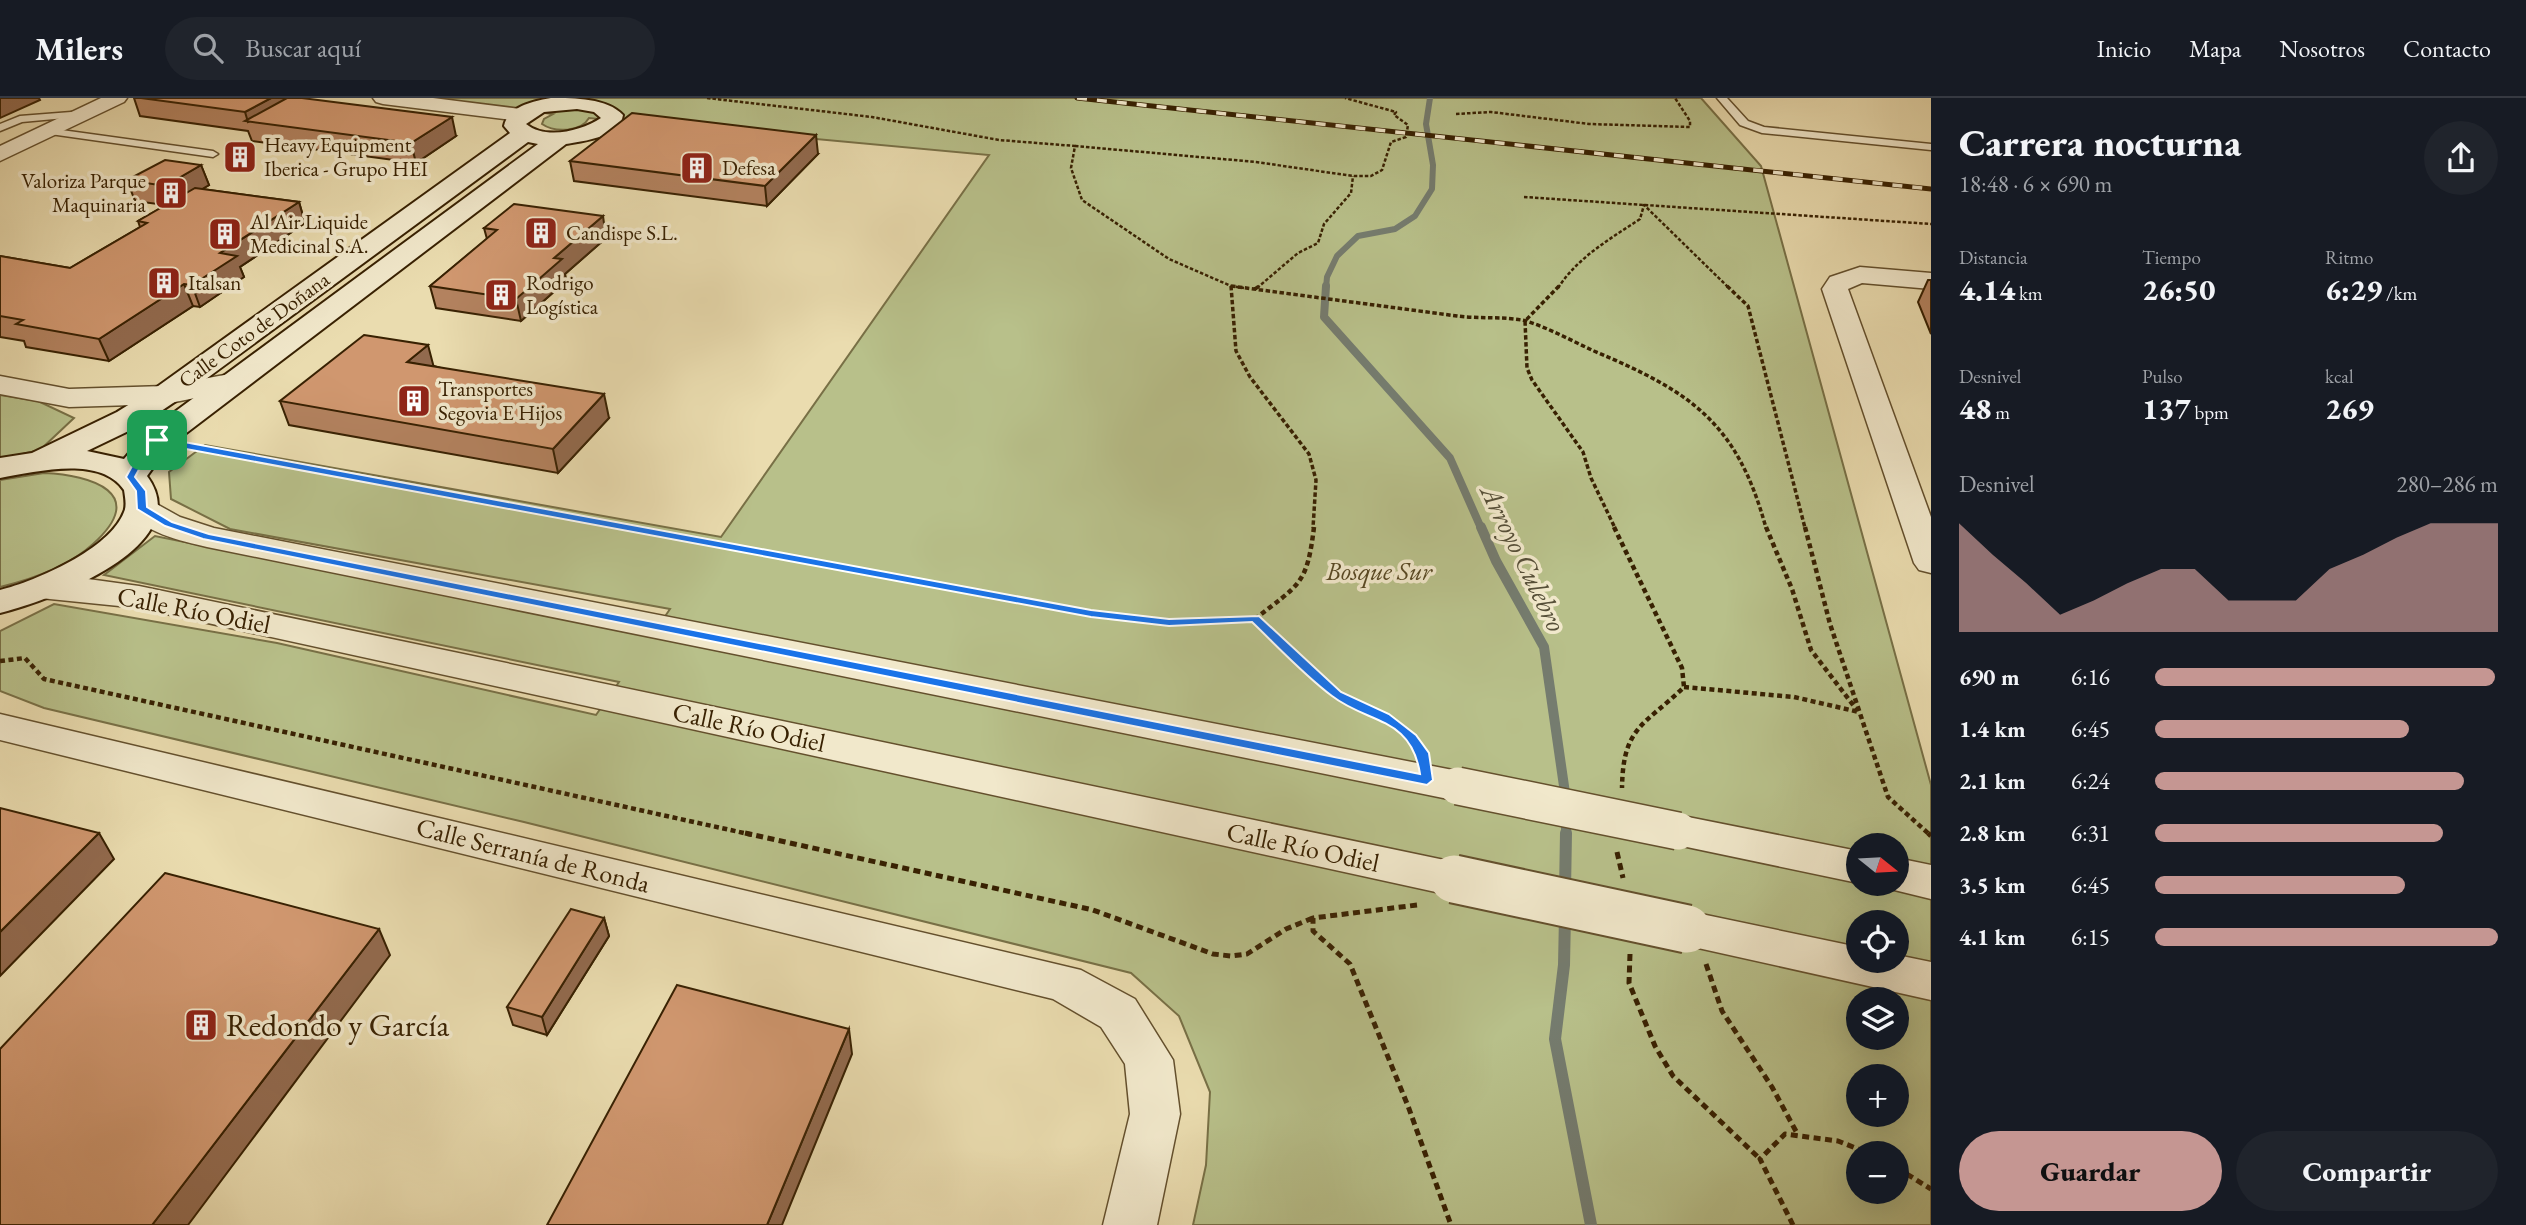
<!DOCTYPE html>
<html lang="es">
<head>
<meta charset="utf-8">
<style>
  :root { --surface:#171b24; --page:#20242c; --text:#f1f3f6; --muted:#9ea1a6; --line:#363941; --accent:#c59692 }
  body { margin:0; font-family:"EB Garamond",serif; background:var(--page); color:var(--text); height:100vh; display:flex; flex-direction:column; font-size:26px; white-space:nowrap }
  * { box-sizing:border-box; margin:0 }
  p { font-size:23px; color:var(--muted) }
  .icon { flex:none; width:38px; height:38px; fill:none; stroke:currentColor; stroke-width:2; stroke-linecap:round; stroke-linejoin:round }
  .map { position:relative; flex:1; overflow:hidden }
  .details { display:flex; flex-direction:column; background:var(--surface); width:595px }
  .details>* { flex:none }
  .needle { width:46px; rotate:108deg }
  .tools { position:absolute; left:1846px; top:735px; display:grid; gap:14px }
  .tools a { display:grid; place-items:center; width:63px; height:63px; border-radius:50%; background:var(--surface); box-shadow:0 7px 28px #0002; font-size:35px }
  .pin { position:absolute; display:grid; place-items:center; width:60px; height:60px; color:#fff; margin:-30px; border-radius:14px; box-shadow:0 4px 10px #0006 }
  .round { display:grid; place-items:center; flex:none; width:74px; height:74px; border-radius:37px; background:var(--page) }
  .headline { display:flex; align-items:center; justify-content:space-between; height:119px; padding:0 28px }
  h1 { font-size:38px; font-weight:800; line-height:52px }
  .figures { display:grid; grid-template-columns:repeat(3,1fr); gap:10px; height:119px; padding:7px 28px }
  .figures div { display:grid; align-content:center }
  .figures b { font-size:30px; font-weight:800 }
  .figures small { font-size:19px; font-weight:400 }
  .figures p { font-size:19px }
  .chart { height:196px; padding:14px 28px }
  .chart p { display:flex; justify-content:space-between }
  .chart svg { width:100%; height:126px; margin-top:7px; fill:var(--accent); opacity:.7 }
  .button { display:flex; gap:14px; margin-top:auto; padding:14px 28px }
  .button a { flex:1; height:80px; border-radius:42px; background:var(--accent); color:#111; font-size:28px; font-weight:800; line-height:80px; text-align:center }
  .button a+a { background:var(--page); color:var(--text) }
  ul { padding:0 28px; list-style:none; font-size:23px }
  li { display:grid; grid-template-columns:112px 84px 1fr; align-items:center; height:52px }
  li i { height:18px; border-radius:9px; background:var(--accent) }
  header { display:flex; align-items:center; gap:42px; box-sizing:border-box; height:98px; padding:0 35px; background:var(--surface); border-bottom:2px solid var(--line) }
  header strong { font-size:33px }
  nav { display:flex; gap:38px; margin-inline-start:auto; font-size:24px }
  .search { width:490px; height:63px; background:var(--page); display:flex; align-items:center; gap:18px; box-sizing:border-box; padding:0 24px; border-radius:38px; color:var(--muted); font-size:26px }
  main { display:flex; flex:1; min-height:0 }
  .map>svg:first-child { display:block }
  .green { fill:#b8c08a; stroke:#787046; stroke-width:2; fill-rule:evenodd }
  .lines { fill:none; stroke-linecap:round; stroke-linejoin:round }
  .stream-far3 { stroke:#757c6f; stroke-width:6 }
  .stream-far2 { stroke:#757c6f; stroke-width:8 }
  .stream-far1 { stroke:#757c6f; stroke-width:10 }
  .stream { stroke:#757c6f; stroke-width:12 }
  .lane-casing { stroke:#64502d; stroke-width:3 }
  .street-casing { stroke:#64502d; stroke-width:3 }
  .secondary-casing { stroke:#382102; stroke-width:4 }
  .path-far3 { stroke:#382102; stroke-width:2.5; stroke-dasharray:3.5 2; stroke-linecap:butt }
  .path-far2 { stroke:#382102; stroke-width:3.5; stroke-dasharray:4.5 2.5; stroke-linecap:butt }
  .path-far1 { stroke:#382102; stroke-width:4.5; stroke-dasharray:5 3.5; stroke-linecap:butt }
  .path { stroke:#382102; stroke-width:5; stroke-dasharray:7 4.5; stroke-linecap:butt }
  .lane { fill:#f1e8cb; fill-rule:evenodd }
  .street { fill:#f1e8cb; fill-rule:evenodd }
  .secondary { fill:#f1e8cb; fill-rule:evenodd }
  .rail-casing { stroke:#382102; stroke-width:5 }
  .rail { stroke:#f1e8cb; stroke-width:3.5; stroke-dasharray:10; stroke-linecap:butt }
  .street-bridge-far1-casing { stroke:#64502d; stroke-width:40; stroke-linecap:butt }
  .street-bridge-casing { stroke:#64502d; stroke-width:51; stroke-linecap:butt }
  .street-bridge-far1 { stroke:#f1e8cb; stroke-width:37 }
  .street-bridge { stroke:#f1e8cb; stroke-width:47 }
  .wall { fill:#b3825f; stroke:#382102; stroke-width:2 }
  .shaded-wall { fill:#926a4e; stroke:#382102; stroke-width:2 }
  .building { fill:#d0976f; stroke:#382102; stroke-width:2 }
  .route { fill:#1a73e8; stroke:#fff; stroke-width:2; fill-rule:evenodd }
  .labels { text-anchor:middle; stroke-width:7; stroke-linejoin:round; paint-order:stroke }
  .far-poi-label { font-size:21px; fill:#382102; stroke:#f1e8cb; text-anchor:start }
  .far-street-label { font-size:21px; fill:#382102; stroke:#f1e8cb }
  .park-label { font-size:26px; font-style:italic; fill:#584924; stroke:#f1e8cb }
  .street-label { font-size:26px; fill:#382102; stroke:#f1e8cb }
  .water-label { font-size:28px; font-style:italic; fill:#564f38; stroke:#f1e8cb }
  .near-poi-label { font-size:32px; fill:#382102; stroke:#f1e8cb; text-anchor:start }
</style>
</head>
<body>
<header>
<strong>Milers</strong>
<div class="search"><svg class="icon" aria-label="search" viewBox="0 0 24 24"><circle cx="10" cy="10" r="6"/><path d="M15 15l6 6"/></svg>Buscar aquí</div>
<nav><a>Inicio</a><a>Mapa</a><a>Nosotros</a><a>Contacto</a></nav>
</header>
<main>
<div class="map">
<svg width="1931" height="1127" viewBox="0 0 1931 1127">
  <rect width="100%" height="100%" fill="#eadcaf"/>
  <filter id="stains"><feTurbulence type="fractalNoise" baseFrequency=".00286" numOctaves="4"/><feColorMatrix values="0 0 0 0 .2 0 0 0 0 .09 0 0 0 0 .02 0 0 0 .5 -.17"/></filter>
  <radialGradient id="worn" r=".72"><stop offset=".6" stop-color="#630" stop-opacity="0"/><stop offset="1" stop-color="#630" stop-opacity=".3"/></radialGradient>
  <path class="green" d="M420 0H1701L1761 68 1931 687V1127H1193L1206 1067 1210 994 1179 918 1131 875 524 724 44 610 0 593V533L54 506 277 545 596 617 619 584 104 477 155 438 651 539 670 511 230 431 171 401 169 374 205 347 721 439 989 57 589 20C581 34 555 35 542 26L544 21 553 16ZM1858 747H1897V786H1858ZM1858 824H1897V863H1858ZM1858 901H1897V940H1858ZM1858 978H1897V1017H1858ZM1858 1055H1897V1094H1858Z
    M0 297 38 303 74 320 40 352 0 361Z
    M44 375C91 377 150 395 93 446 68 469 33 481 0 489V382Z"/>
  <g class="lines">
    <path class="stream-far3" d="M1326 190 1327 179 1337 158 1358 138 1395 131 1415 118 1432 91 1433 67 1426 26 1430 0"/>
    <path class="stream-far2" d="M1326 188 1324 219 1450 360 1481 430"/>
    <path class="stream-far1" d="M1481 429 1496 463 1544 549 1566 702
      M1566 737V717"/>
    <path class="stream" d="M1565 793 1566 735
      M1565 818 1564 867 1555 941 1591 1127"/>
    <defs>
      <path id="lane" d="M1717 0H1727L1748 23 1764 29 1931 46V52L1762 35 1740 27Z
        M84 13 87 14V18L22 24 0 33V26L20 18Z
        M47 30 213 53 218 56 213 59 43 35 42 33Z"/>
      <path id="street" d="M101 0H127L124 4 0 63V48Z
        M373 0H433L521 11 528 13 531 17 528 21 521 23 383 6 376 4Z
        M1860 169 1931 175V191L1862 185 1848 191 1931 419V475L1919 472 1914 465 1822 191 1830 179Z
        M235 275 245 278 249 284 245 290 165 306 69 309 0 296V278L69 291 165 288Z
        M142 401 153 404 180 419 214 430 1458 673 1472 678 1478 688 1472 698 1458 703 207 449C181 443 142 434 126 411L131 404Z
        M42 480 88 481 139 488 1454 764 1469 769 1476 781 1469 793 1454 798 139 510 30 499 25 491 30 483Z
        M0 616 1081 872 1135 901 1173 962 1180 1016 1157 1127H1103L1130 1016 1125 966 1101 929 1053 901 0 642Z
        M1678 717 1858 753V785L1663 744 1657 733 1663 722Z
        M1897 760 1931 767V801L1882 789 1880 786H1897Z
        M1687 813 1858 849V863H1897V857L1931 864V902L1671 844 1665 831 1671 818Z"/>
      <path id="secondary" d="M551 0C575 0 607 0 623 17 620 39 584 43 566 46L168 349 147 378C199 448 49 503 0 515V492C36 483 110 451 124 414 127 408 125 399 124 392 100 357 36 374 0 380V360L32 355 117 314 154 291 510 35 504 28C508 8 534 3 551 0ZM577 11 594 14 601 20C581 33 546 42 526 26L544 14ZM528 44 538 46 146 335 124 361 87 353 139 328 176 303Z"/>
    </defs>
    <use href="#lane" class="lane-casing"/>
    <use href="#street" class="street-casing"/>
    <use href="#secondary" class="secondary-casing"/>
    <path class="path-far3" d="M707 0 872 19 999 42 1075 48 1071 70 1082 102 1169 161 1231 188 1244 190
      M1456 16 1491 14 1589 26 1690 29V23L1675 0
      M1075 48 1256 64 1353 78H1371L1382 72 1391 44 1406 39 1408 27 1394 17 1396 14 1345 0
      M1524 99 1931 126
      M1257 190 1298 155 1318 145 1324 126 1351 95 1353 78
      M1558 190C1578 159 1610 141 1640 121L1644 107 1729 190"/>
    <path class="path-far2" d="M1231 188C1306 198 1382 208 1457 218 1479 221 1505 218 1526 223 1549 230 1572 243 1594 253 1691 294 1737 324 1766 430
      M1231 188 1236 253 1250 279 1309 356 1316 382 1313 430
      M1559 188 1525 223 1527 270 1532 282 1583 354 1591 380 1615 430
      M1727 188 1748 208 1805 430
      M1255 191 1259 188
      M194 349 634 430"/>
    <path class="path-far1" d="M624 429 1091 515 1169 524 1255 521
      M1314 429C1307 488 1299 486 1255 521L1337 597 1385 619 1418 648
      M1614 429 1682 570 1684 589C1644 628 1623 628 1622 690
      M1766 429 1792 491 1811 552 1857 612
      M1805 429 1830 526 1888 699 1930 737
      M0 563 25 560 44 581 753 737
      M1684 589 1794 599 1859 614"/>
    <path class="path" d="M745 735 1093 812 1213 856 1231 858 1247 856 1286 831 1313 820
      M1928 735 1931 738
      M1617 754 1623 780
      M1417 807 1313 820V833L1350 866 1408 1008 1451 1127
      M1630 856 1629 885 1655 948 1673 978 1760 1061
      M1706 866 1722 913 1772 989 1798 1037
      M1897 1070 1931 1091
      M1793 1127 1760 1061 1785 1036 1838 1043 1868 1055"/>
    <use href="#lane" class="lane"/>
    <use href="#street" class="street"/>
    <use href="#secondary" class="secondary"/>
    <defs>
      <path id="rail" d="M1077 0 1931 91"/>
    </defs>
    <use href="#rail" class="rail-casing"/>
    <use href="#rail" class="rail"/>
    <defs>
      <path id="street-bridge-far1" d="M1458 688 1678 733"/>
      <path id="street-bridge" d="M1454 781 1687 831"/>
    </defs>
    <use href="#street-bridge-far1" class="street-bridge-far1-casing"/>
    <use href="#street-bridge" class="street-bridge-casing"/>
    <use href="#street-bridge-far1" class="street-bridge-far1"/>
    <use href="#street-bridge" class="street-bridge"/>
  </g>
  <path class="wall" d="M134 0H302L456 38 416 65 252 43 248 33 140 18Z
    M818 56 767 108 574 83 570 63Z
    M201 67 209 87 202 91 299 104 305 125 240 169 244 179 200 209 193 208 109 263 26 249 24 243 0 239V158L70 170 140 129 138 123 166 107 135 103 127 82Z
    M484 130 606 140 565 176 566 183 521 223 436 210 430 188 487 141Z
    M1928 182H1931V236L1918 204Z
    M434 268 609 320 558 375 289 327 280 303Z
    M604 820 609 838 547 937 513 927 507 909Z"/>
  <path class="shaded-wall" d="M0 0H39L40 2 0 20Z
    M271 0H295L248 24 245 14Z
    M452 19 456 38 416 65 411 45Z
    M816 37 818 56 767 108 765 88Z
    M201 67 209 87 173 108 165 88Z
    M299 104 305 125 240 169 244 179 200 209 192 187 220 155Z
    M603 118 606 140 565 176 566 183 521 223 516 201 554 160Z
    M184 186 193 208 109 263 99 241Z
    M428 247 434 270 407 264Z
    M604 296 609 320 558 375 553 351Z
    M99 735 114 761 0 878V834Z
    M604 820 609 838 547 937 542 919Z
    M379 831 390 857 188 1127H152Z
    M849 931 852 956 782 1127H767Z"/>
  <path class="building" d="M141 0H271L245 14Z
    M287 0H302L452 19 411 45 245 23Z
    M632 15 816 37 765 88 570 63Z
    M165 62 201 67 165 88 127 82Z
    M195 90 299 104 220 155 237 158 192 187 184 186 99 241 16 226 23 222 0 218V158L70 170 147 125 138 123Z
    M514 106 603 118 554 160 562 161 516 201 430 188 497 132 484 130Z
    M364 237 428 247 407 264 604 296 553 351 280 303Z
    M0 710 99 735 0 834Z
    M165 775 379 831 152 1127H0V951Z
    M571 811 604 820 542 919 507 909Z
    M677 887 849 931 767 1127H547Z"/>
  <path class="route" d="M157 339 1091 512 1169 521 1259 518 1341 594 1389 616 1416 637 1429 655 1433 682 1427 687 203 441 165 428 137 411 136 393 126 379 137 359ZM159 346 1091 519 1169 528 1252 524C1278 549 1304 577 1332 598 1368 626 1411 618 1420 676L209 436 172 424 147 409 146 393 135 379 144 362Z"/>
  <defs>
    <symbol id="building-square" viewBox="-11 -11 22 22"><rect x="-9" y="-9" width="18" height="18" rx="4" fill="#8f2418" stroke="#f1e8cb"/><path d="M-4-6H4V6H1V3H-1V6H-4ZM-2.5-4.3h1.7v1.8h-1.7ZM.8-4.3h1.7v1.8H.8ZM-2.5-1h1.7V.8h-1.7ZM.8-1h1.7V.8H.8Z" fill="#fff"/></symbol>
  </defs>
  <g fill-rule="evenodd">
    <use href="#building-square" x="221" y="40" width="38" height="38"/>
    <use href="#building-square" x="678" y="51" width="38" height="38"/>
    <use href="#building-square" x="152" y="76" width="38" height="38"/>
    <use href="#building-square" x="522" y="116" width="38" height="38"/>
    <use href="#building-square" x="206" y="117" width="38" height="38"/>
    <use href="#building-square" x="145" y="166" width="38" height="38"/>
    <use href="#building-square" x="482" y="178" width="38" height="38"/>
    <use href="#building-square" x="395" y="284" width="38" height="38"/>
    <use href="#building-square" x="182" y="908" width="38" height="38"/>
  </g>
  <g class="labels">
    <g class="far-poi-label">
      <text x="264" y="54">Heavy Equipment<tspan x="264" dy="24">Iberica - Grupo HEI</tspan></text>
      <text x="722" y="77">Defesa</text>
      <text x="146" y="90" text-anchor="end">Valoriza Parque<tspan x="146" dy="24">Maquinaria</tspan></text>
      <text x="250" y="131">Al Air Liquide<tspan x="250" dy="24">Medicinal S.A.</tspan></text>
      <text x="566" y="142">Candispe S.L.</text>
      <text x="188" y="192">Italsan</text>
      <text x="526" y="192">Rodrigo<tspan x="526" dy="24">Logística</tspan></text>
      <text x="438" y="298">Transportes<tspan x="438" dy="24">Segovia E Hijos</tspan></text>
    </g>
    <g class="far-street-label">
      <text transform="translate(254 232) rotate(-36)" y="7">Calle Coto de Doñana</text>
    </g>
    <g class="park-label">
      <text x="1379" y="482">Bosque Sur</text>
    </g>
    <g class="street-label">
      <text transform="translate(194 512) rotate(11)" y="9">Calle Río Odiel</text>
      <text transform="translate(749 629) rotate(12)" y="9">Calle Río Odiel</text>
      <text transform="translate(1303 749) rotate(12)" y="9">Calle Río Odiel</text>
      <text transform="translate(533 757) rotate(14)" y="9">Calle Serranía de Ronda</text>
    </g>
    <g class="water-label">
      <text transform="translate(1524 460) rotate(64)" y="10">Arroyo Culebro</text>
    </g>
    <g class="near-poi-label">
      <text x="226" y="938">Redondo y García</text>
    </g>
  </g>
  <rect width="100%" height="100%" filter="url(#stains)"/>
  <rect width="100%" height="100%" fill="url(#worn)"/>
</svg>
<div class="tools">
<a><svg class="needle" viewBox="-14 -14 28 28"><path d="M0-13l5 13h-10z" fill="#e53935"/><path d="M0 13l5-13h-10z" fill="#9ea1a6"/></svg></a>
<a><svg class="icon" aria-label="locate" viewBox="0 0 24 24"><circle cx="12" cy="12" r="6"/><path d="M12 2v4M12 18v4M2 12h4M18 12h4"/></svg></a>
<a><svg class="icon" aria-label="layers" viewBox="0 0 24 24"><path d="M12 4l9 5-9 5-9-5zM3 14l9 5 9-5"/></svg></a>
<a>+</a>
<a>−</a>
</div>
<div class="pin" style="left:157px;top:342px;background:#1e9e55"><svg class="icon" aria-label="arrive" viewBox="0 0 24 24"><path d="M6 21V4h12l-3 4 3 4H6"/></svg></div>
</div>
<section class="details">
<div class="headline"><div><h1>Carrera nocturna</h1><p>18:48 · 6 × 690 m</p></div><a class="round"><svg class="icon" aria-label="share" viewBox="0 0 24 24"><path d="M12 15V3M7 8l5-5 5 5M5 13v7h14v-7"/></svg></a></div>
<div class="figures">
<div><p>Distancia</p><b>4.14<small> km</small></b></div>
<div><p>Tiempo</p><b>26:50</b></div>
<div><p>Ritmo</p><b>6:29<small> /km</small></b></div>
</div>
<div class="figures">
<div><p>Desnivel</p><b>48<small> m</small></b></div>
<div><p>Pulso</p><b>137<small> bpm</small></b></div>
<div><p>kcal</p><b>269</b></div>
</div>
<div class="chart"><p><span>Desnivel</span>280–286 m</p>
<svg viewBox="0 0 160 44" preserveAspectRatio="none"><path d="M0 44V6L10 17L20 27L30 38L40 33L50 27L60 22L70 22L80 33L90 33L100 33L110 22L120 17L130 11L140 6L150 6L160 6V44z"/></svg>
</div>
<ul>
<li><b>690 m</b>6:16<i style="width:99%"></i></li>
<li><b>1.4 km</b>6:45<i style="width:74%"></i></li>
<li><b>2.1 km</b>6:24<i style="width:90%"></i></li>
<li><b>2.8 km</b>6:31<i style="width:84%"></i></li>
<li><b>3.5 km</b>6:45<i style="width:73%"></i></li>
<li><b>4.1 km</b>6:15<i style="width:100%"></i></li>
</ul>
<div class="button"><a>Guardar</a><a>Compartir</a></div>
</section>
</main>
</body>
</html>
